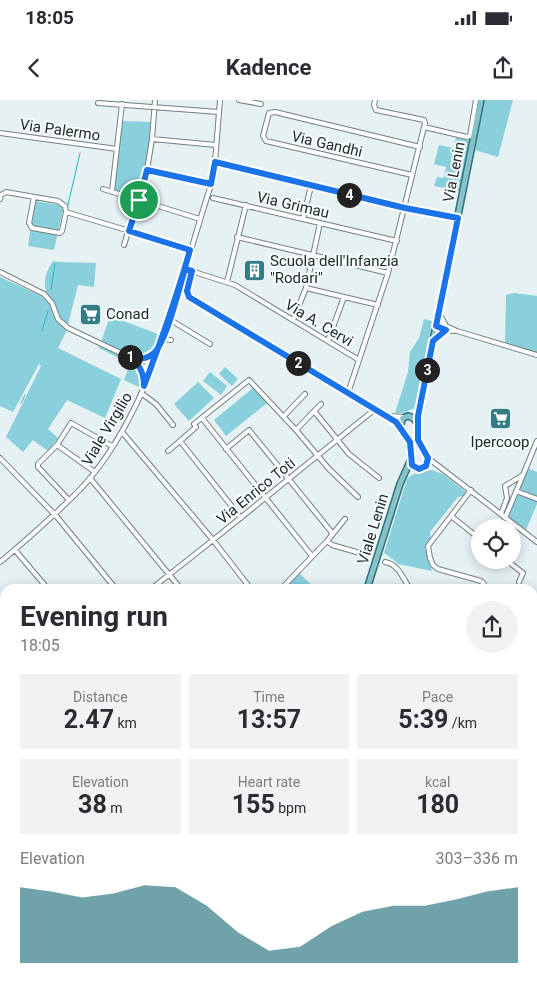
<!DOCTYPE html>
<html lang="en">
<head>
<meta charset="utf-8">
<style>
  :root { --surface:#fff; --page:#f2f2f3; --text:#2b2b33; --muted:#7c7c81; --accent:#357c87 }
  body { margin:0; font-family:Roboto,sans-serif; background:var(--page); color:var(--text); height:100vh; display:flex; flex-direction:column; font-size:19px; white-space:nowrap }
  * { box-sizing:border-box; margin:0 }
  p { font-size:16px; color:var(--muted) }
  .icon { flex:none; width:28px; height:28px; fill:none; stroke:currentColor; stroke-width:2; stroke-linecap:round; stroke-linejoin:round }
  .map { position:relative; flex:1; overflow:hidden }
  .details { position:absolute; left:0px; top:484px; width:538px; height:406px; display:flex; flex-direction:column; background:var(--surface); border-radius:15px 15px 0 0; box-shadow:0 2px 12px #0003 }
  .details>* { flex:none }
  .controls { position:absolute; left:471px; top:419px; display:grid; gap:10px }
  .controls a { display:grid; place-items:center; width:50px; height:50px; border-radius:50%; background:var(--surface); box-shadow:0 2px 12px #0003; font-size:25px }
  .pin { position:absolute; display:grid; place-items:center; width:42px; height:42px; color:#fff; margin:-21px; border:2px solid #fff; border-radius:50%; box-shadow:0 1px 5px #0007 }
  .km { position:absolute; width:25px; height:25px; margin:-12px; border-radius:50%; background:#222; color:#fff; font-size:14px; line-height:25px; text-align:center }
  .round { display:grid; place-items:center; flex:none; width:52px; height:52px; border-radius:26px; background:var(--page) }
  .overview { display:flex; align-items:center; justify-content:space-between; height:85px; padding:0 20px }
  h1 { font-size:28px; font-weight:700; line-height:38px }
  .metrics { display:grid; grid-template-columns:repeat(3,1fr); gap:8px; height:85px; padding:5px 20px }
  .metrics div { display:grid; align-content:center; border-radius:0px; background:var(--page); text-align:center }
  .metrics b { font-size:25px; font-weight:700 }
  .metrics small { font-size:14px; font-weight:400 }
  .metrics p { font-size:14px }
  .chart { height:140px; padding:10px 20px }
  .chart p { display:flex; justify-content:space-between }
  .chart svg { width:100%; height:90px; margin-top:5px; fill:var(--accent); opacity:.7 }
  .status { display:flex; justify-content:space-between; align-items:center; height:35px; padding:0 25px; background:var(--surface); direction:ltr }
  .status svg { height:14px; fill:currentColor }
  header { display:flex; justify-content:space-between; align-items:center; height:65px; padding:0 20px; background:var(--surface); font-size:22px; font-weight:700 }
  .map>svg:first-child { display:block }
  .green { fill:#89d0dc }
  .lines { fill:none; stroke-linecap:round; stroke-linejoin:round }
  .stream { stroke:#24b5c9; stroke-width:1 }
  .minor-casing { stroke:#747f81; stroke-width:6 }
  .major-casing { stroke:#32727c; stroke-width:8 }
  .minor { stroke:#fff; stroke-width:4 }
  .major { stroke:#88c2cb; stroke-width:5 }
  .route-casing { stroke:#fff; stroke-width:10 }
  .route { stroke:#1a73e8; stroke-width:6 }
  .labels { text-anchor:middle; stroke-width:4.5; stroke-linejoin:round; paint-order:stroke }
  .street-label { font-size:15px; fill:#25292a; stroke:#f6fdfe }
  .poi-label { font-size:15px; fill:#25292a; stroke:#f6fdfe; text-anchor:start }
</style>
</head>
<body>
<div class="status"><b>18:05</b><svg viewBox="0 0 49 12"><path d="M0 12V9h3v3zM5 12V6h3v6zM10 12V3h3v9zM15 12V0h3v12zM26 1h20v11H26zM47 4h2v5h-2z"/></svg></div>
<header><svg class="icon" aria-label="back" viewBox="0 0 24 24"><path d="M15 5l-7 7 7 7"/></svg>Kadence<svg class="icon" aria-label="share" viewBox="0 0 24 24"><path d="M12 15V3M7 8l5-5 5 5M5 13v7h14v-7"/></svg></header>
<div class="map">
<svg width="537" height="889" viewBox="0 0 537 889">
  <rect width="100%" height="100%" fill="#e5f1f3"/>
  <path class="green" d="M485 0H513L498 57 475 50Z
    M122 21 151 22 146 69 140 95 114 90Z
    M456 37 470 41 459 91 434 86 437 77 444 78 446 67 434 64 439 45 453 48Z
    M35 101 60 105 63 110 54 150 28 146Z
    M53 161 59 162 96 163 94 187 78 185 66 232 58 248 121 279 105 318 67 300 48 329 58 338 48 351 33 340 23 352 6 337 41 266 39 264 13 312 0 306V177L41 196 49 203C44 186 42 178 53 161Z
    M514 193 537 196V254L505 243 506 195Z
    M110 216 158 234 141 288 124 280 130 264 99 248Z
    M424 219 432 221 419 301 415 308 403 313H395L408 272 410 252 419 238Z
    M225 267 238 279 232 286 219 274Z
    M210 272 227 286 221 295 203 281Z
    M198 282 214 298 189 321 174 304Z
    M253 288 267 303 226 336 214 320Z
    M527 368 537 372V404L526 430 507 416Z
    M432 370 443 374 466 392 463 396 458 397 430 432 431 437 425 448 432 471 398 464C397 462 386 454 384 453L407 379C412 373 424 371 432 370Z
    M298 472 316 489H283Z
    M3 689 5 691V755L0 748V692Z
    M533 721 537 722V771L534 766 533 767Z
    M5 780V812L3 814 0 809V783Z
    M537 786V831L533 836V789Z
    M216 885H253V889H216Z
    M301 885H345L349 889H301Z
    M481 885H511L510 889H480Z"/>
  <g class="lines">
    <path class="stream" d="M68 105 80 53
      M51 190 55 164
      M42 231 48 211
      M21 303 25 295"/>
    <defs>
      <path id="minor" d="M239 0 261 4
        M98 3 219 12
        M424 27 467 37 470 36 476 0
        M0 33 117 49
        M152 39 216 45
        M215 62 405 108 458 118
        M147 70 211 85
        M412 75 266 41 263 36 269 13 275 12 420 47
        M103 89 200 119
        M112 91 122 4
        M34 97 29 123 32 128 60 133 62 131 66 112
        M213 98 397 141
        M0 99 1 95 6 92 58 101 65 106 66 112 190 149
        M303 119 311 86
        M237 137 388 173
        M124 145 147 70 152 39 155 0
        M185 169 235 185 359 260
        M192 171 187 191 189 197 392 320 400 327
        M0 172 44 194 52 203 58 219 68 228 129 257 141 266 151 268 144 260 129 257
        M227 182 246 105
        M306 188 378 205
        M439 213 446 226 457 231 537 255
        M169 219 210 244
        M293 220 306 188 320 123
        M162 239 171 240
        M328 241 344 197
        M433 241 446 230 454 231
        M142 259 149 256 157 249
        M139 266 143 274 144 282
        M141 293 156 304 173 325
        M348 293 388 173 425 23 424 20 376 10 374 5 375 0
        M314 311 349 354 379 378
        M284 316 305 294
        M389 316 404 317
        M202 318 312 456
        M296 330 321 304
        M122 332 213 440 251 489
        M57 345 95 372
        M226 349 249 330 333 434
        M168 351 180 341
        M0 358 57 417 116 489
        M428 358 537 442
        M523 375 537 341
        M90 378 181 489
        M471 390 428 446 430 458 433 465 438 469 481 481 484 484 483 489
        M516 391 537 399
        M69 400 38 367V364L57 345 71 323 112 346
        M501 414 507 398 505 386 523 375 505 418
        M451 416 480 439
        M241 418 180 341 196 327 194 324 249 280 296 330 329 369 358 397
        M327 441 332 445 367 455
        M15 450 48 489
        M506 460 523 473 519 482
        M0 462C20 446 38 429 57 412 68 401 81 390 91 377 157 296 179 182 211 85L215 62 220 0
        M385 462C398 464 403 478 410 489
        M151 489 213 440 374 310
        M281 489 327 441 345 419
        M0 508 5 514
        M532 513 537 499
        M532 525 537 527
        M0 600 5 609
        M0 630 5 626
        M532 631H537
        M5 674 2 676 1 682 5 687
        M532 730H537
        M0 780 5 777
        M0 816 5 821
        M68 885 72 889
        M372 885 376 889
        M417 885 421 889
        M135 889V885
        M194 889V885
        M270 889 271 885
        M475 889 476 885"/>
      <path id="major" d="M408 316C422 319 415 333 419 343 421 349 425 353 428 358L426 366C421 370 416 370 412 365L409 342 400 326 403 318Z
        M418 325V316L481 0
        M367 489 400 384 411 359
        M297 889V885"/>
    </defs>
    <use href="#minor" class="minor-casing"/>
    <use href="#major" class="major-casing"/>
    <use href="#minor" class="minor"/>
    <use href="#major" class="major"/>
  </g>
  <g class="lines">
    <defs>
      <path id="route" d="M139 100 129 131 190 150C177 196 161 241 144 286 144 273 140 264 129 257 138 259 146 260 154 253 167 240 179 188 185 169L192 171 187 191 189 197 396 322 410 342 412 365 419 369 426 366 428 358 418 340V316L433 241 446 230 436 226 458 118 405 108 215 62 211 84 147 70 139 100"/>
    </defs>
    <use href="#route" class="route-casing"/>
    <use href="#route" class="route"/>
  </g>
  <defs>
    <symbol id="building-square" viewBox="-11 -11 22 22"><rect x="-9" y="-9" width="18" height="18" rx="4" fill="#357c87" stroke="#f6fdfe"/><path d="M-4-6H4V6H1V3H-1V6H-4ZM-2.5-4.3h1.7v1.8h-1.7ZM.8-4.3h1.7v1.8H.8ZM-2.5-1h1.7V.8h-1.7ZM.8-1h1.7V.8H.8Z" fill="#fff"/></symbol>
    <symbol id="supermarket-square" viewBox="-11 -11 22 22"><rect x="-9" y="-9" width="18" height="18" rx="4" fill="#357c87" stroke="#f6fdfe"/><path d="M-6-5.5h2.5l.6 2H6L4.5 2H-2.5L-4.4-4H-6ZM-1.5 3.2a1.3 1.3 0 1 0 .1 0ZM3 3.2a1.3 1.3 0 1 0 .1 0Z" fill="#fff"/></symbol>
  </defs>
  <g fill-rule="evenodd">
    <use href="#building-square" x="242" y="158" width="25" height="25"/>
    <use href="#supermarket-square" x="78" y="202" width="25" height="25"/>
    <use href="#supermarket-square" x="488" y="306" width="25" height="25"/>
  </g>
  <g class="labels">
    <g class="street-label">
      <text transform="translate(60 30) rotate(8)" y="5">Via Palermo</text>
      <text transform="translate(327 44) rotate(13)" y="5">Via Gandhi</text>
      <text transform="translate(454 72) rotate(-79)" y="5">Via Lenin</text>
      <text transform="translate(293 105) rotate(13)" y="5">Via Grimau</text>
      <text transform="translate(319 223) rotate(31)" y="5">Via A. Cervi</text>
      <text transform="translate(107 329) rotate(-59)" y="5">Viale Virgilio</text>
      <text transform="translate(256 391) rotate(-39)" y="5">Via Enrico Toti</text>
      <text transform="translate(373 429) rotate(-73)" y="5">Viale Lenin</text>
    </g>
    <g class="poi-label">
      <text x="270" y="166">Scuola dell'Infanzia<tspan x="270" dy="17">"Rodari"</tspan></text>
      <text x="106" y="219">Conad</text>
      <text x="500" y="347" text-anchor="middle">Ipercoop</text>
    </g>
  </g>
</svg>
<div class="controls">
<a><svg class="icon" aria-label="locate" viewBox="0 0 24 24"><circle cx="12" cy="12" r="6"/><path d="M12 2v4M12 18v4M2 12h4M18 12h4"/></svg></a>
</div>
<div class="pin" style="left:139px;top:100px;background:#1e9e55"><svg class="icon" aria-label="arrive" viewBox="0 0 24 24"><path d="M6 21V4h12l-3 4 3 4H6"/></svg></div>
<b class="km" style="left:130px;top:257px">1</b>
<b class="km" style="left:298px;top:263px">2</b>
<b class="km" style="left:427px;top:270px">3</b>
<b class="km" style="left:349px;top:95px">4</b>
<section class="details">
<div class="overview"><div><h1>Evening run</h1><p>18:05</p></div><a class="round"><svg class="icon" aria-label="share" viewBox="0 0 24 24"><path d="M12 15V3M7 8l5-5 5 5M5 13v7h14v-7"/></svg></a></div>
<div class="metrics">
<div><p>Distance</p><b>2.47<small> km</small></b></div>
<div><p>Time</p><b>13:57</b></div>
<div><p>Pace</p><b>5:39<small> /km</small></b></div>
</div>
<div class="metrics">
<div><p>Elevation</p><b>38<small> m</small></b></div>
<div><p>Heart rate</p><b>155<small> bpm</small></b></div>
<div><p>kcal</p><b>180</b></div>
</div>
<div class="chart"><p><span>Elevation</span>303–336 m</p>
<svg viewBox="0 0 160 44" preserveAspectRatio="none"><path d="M0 44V7L10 9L20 12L30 10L40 6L50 7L60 16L70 29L80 38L90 36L100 26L110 19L120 16L130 16L140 13L150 9L160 7V44z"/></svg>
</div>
</section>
</div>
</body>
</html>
